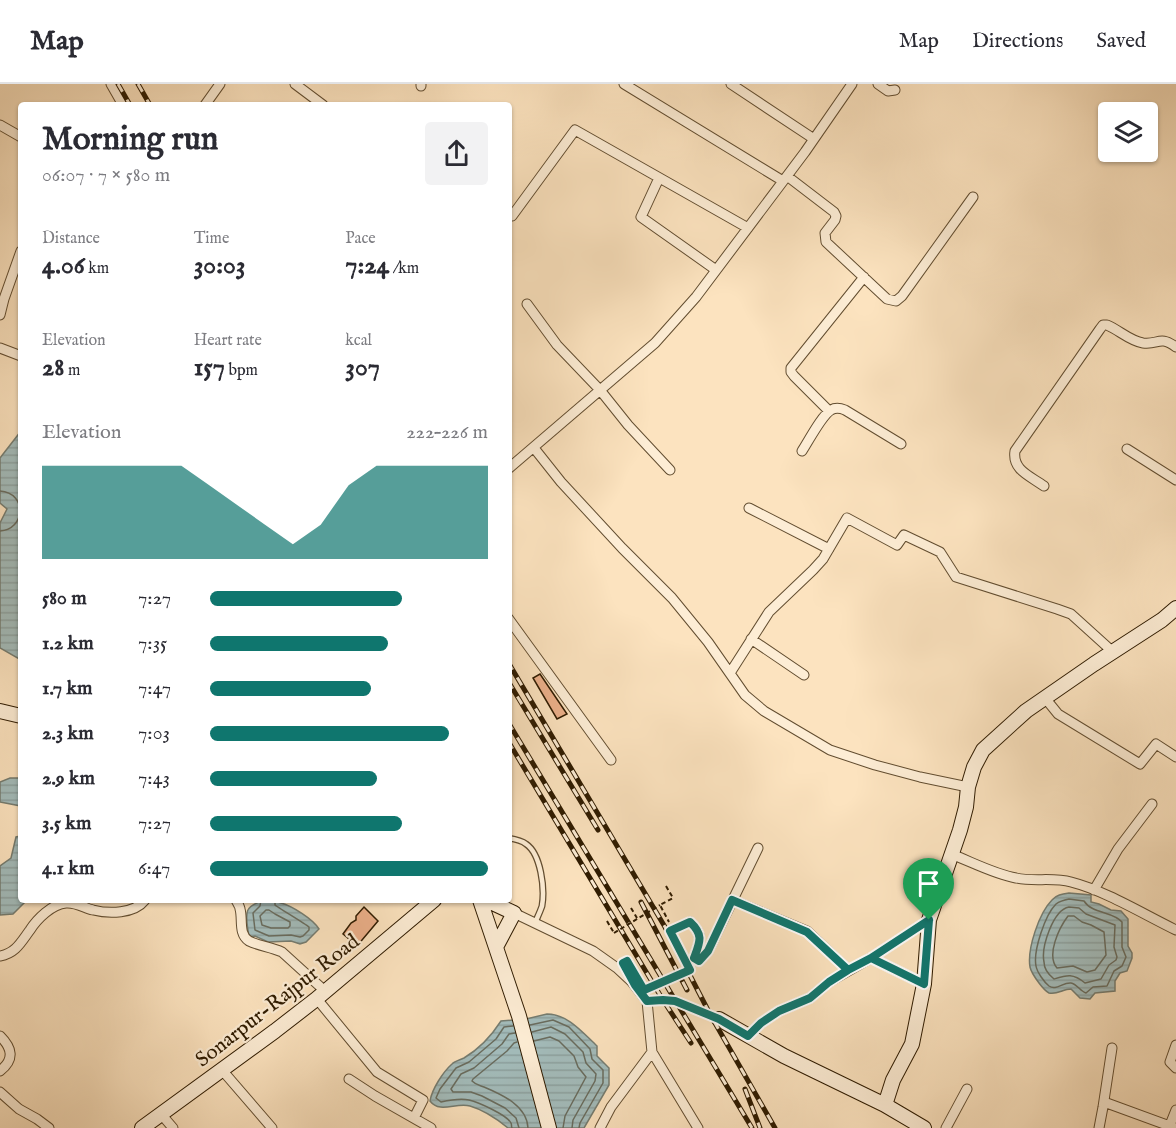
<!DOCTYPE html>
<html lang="en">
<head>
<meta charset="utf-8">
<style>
  :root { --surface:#fff; --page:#f2f2f3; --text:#2b2b33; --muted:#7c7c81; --line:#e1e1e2; --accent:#0f766e }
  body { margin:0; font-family:"IM FELL English",serif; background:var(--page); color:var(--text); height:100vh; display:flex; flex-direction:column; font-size:22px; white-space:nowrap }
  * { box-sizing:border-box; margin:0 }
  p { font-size:20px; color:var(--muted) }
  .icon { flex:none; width:33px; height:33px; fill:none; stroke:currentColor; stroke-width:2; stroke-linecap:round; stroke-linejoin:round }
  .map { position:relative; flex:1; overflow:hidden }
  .details { position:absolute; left:18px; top:18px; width:494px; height:801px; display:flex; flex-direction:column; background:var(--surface); border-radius:6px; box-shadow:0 2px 4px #0004 }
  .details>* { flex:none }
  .controls { position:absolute; left:1098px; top:18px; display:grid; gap:12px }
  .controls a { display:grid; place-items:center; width:60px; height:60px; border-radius:6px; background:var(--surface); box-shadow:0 2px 4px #0004; font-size:30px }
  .pin { position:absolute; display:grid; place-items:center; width:51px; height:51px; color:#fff; margin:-62px -26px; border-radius:50% 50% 50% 0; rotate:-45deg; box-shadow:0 0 6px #0007 }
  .pin .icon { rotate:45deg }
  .round { display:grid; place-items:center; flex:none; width:63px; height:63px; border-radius:6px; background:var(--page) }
  .overview { display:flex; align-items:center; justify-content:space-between; height:102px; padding:0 24px }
  h1 { font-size:33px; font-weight:700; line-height:45px }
  .figures { display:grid; grid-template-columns:repeat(3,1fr); gap:9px; height:102px; padding:6px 24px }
  .figures div { display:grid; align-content:center }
  .figures b { font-size:26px; font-weight:700 }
  .figures small { font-size:16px; font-weight:400 }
  .figures p { font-size:16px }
  .chart { height:168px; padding:12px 24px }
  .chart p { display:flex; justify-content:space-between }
  .chart svg { width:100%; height:108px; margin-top:6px; fill:var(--accent); opacity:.7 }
  ul { padding:0 24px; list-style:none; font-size:20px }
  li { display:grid; grid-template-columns:96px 72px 1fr; align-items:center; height:45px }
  li i { height:15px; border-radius:8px; background:var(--accent) }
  header { display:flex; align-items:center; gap:36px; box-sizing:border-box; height:84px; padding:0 30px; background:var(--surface); border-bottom:2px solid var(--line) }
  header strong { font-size:28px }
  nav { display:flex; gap:33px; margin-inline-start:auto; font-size:21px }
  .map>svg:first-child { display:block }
  .water { fill:url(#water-rules); stroke:#757c70; stroke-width:1.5 }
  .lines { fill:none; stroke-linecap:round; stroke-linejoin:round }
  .shore { stroke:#696c5e; stroke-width:1.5 }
  .building { fill:#ecb08a; stroke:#2f1b00; stroke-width:1.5 }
  .lane-casing { stroke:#624d30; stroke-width:7 }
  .street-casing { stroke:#624d30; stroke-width:11 }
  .secondary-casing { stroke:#2f1b00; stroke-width:16 }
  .path { stroke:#2f1b00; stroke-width:2; stroke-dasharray:4.5 3; stroke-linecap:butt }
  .lane { stroke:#fdedd5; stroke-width:4.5 }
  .street { stroke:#fdedd5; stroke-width:9 }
  .secondary { stroke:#fdedd5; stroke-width:14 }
  .rail-casing { stroke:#2f1b00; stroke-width:5 }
  .rail { stroke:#fdedd5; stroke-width:3; stroke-dasharray:9; stroke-linecap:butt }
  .path-bridge { stroke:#2f1b00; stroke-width:2; stroke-dasharray:4.5 3; stroke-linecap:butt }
  .route-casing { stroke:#fff; stroke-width:12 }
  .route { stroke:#0f766e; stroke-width:8 }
  .labels { text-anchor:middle; stroke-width:4.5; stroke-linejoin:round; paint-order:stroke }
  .street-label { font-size:21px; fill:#2f1b00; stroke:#fdedd5 }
</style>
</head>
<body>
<header>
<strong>Map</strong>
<nav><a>Map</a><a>Directions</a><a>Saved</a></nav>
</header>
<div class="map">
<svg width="1176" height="1044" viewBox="0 0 1176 1044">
  <defs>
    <pattern id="water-rules" width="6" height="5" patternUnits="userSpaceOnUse" patternTransform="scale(1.5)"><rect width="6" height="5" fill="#a3bcbb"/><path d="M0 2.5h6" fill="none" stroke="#8da19f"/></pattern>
  </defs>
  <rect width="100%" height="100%" fill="#fce3bf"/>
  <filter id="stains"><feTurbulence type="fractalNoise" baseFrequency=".00333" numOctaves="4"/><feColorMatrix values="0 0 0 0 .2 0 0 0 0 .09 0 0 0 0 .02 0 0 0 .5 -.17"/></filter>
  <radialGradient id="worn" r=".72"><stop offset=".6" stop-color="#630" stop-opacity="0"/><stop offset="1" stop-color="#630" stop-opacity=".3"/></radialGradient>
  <path class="water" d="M21 347V576L0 564V439L7 425 0 419V374Z
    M10 694H21V722L0 718V698Z
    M21 752V816H27L13 830 0 831V782L11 774 16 753Z
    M1069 809 1091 811V818L1099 820 1111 826 1121 827 1128 835V862L1132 869V874L1127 887 1120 889 1115 897V907L1095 909 1090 915 1080 914 1071 905C1063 905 1057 911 1049 909 1045 907 1042 903 1039 899 1036 895 1031 888 1030 883 1027 865 1039 829 1052 816 1056 811 1062 810 1069 809Z
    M266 816C271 817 276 817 281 819 292 822 313 835 319 845L306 858 300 860 291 857 268 858 255 852 249 853C246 831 241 822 266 816Z
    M547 930C568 930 583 949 597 962V972L609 984V1001L584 1044H508C497 1035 484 1026 470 1022 456 1018 440 1030 430 1017 432 1005 443 988 452 980 455 977 460 976 464 974 479 965 492 951 501 937L526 935Z"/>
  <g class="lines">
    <path class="shore" d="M0 407C28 409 25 446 0 447
      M1069 815 1084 817C1092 830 1113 827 1122 838V863L1126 873 1122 882 1114 887 1107 902 1093 903 1086 909C1080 907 1077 900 1071 899 1063 898 1056 907 1049 902 1044 898 1037 888 1036 882 1033 867 1045 831 1056 820 1060 817 1064 816 1069 815Z
      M261 816 260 822 253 829 255 846 269 852 291 851 300 853 303 852 309 846V843C304 839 277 823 275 821 275 819 275 818 275 816
      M1069 823 1079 824 1086 830 1115 841 1114 863 1117 873 1116 876 1109 881 1101 895 1085 899C1073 889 1067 891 1054 895 1049 891 1044 885 1044 878 1041 863 1053 826 1069 823Z
      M266 826H269L275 830 290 838V842L288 844H271L262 841 260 832Z
      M1068 832H1074L1082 838 1091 841 1104 848 1106 871 1095 886 1087 888 1073 882 1057 884C1046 871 1059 844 1068 832Z
      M530 941 553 936 569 943 590 965 592 975 603 986V999L580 1039 579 1044
      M532 948 551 943 565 950 583 968 586 979 596 990 595 997 573 1036 572 1044
      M515 949 509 950 502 960 474 984 461 990 451 1005 453 1008H471L482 1012 505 1024 516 1034 519 1044
      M534 957 550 953 559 957 574 972 578 983 586 993 565 1032 563 1044
      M517 958 514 959 507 967 473 995 472 997C476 1001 479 1001 484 1003 503 1011 527 1022 528 1044
      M512 1044C511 1042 512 1041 511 1039 507 1031 478 1018 469 1016 460 1014 450 1016 441 1018L436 1014 440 1005 456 984 469 978 496 955 504 943 513 942"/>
  </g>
  <path class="building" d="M540 590 567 630 557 635 533 594Z
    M364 823 378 837 357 862 343 850 351 839 356 836V832Z"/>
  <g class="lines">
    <defs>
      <path id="lane" d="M508 754C514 755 521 756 526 760 541 770 545 805 542 822 540 828 537 834 535 839"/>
      <path id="street" d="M111 0 123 21
        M295 0 323 21
        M624 0 783 97
        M731 0 814 55
        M878 0 888 7 895 6
        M421 2V0
        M205 21 220 0
        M0 41 21 53
        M787 92 834 128 836 132 835 136 825 149 826 158 887 215 896 217 902 212 973 113
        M659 94 641 133 716 186
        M508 131 512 132 575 46 748 144
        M527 220 557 261 600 306 628 341 670 386
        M0 231 4 215 21 167
        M0 264 21 272
        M829 327 794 292 791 288V284L864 193
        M534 364 561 398 622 464 672 514 708 558 745 611 764 627 830 666 875 681 920 693 968 703
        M1127 365 1176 396
        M802 367C808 358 822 331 831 326 836 323 840 324 845 326L901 360
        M508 385 655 259 696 213 805 68 852 0
        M1044 402C1030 392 1012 386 1015 367L1100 245 1103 241H1107C1119 246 1130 257 1143 259 1159 261 1159 251 1176 263
        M749 424 829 465
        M508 534 611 676
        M751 555 804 591
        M730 589 769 528 813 486 823 475 847 434 897 461 904 451 940 468 956 493 1057 525 1071 530 1113 568
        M1045 614 1058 630 1140 680 1156 660 1176 673
        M951 770C972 778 994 790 1016 794 1034 798 1053 793 1071 798 1106 807 1143 830 1176 846
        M1094 806 1118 765 1152 720
        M236 816C237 818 240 823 240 825 243 835 238 850 249 857 259 862 271 863 282 868L326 908
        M732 816 807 847 848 886
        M514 829 593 867 617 884 632 898 647 917 652 968 698 1044
        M690 838C704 851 700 858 694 874L699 877 708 867 758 764
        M0 872C16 869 21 858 30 846 37 835 52 820 66 819 76 818 84 824 93 826 109 830 134 830 145 816
        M871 874 924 900
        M317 915 377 988 423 1016 414 1034
        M0 952C12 964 15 975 0 987
        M748 952 761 939 779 927 810 914 829 898 871 874 929 836
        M1176 961 1170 978 1176 984
        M222 986 272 1044
        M349 995 375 1012 431 1044
        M0 1008 19 1025 37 1035 49 1044
        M1104 1018 1175 1044
        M161 1030 173 1044
        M1170 1041 1176 1026
        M600 1044 611 1023 652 968
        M946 1044 967 1005
        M1099 1044 1103 1023 1112 964"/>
      <path id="secondary" d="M0 627 21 632
        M480 816 519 932 549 1044
        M486 816 514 829 496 863
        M719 935 784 972 885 1021 924 1044
        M885 1021 893 996 912 960 924 900 929 836 960 746 966 723 968 703 974 683 983 666 1026 627 1094 580 1162 536 1176 524
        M142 1044 275 947 315 916 434 816"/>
    </defs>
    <use href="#lane" class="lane-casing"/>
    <use href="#street" class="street-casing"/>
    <use href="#secondary" class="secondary-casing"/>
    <path class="path" d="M666 802 673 814 660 821 669 838
      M631 824 637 834
      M607 837 614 849
      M657 916 675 917 708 931"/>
    <use href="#lane" class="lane"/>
    <use href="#street" class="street"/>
    <use href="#secondary" class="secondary"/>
    <defs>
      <path id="rail" d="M118 0 130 21
        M138 0 150 21
        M508 578 665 843 711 932 775 1044
        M508 597 598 746
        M508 638 752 1044
        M508 657 663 916 691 959
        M641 818 687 906
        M745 1005 760 1044"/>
    </defs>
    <use href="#rail" class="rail-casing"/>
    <use href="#rail" class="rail"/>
    <path class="path-bridge" d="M614 849 660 821
      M635 901 623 879 627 877 644 906 690 886 670 847 690 838"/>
  </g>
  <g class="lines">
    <defs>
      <path id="route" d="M929 836 871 874 848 886 829 898 810 914 779 927 761 939 748 952 719 935 675 917 663 916 647 917 635 901 623 879 627 877 644 906 690 886 670 847 690 838C704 851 700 858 694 874L699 877 708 867 732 816 807 848 848 886 871 874 924 900 929 836"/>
    </defs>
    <use href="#route" class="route-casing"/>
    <use href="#route" class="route"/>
  </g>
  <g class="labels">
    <g class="street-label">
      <text transform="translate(277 916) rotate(-38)" y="7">Sonarpur-Rajpur Road</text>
    </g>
  </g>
  <rect width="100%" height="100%" filter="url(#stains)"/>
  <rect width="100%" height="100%" fill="url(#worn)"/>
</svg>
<div class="controls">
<a><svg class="icon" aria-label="layers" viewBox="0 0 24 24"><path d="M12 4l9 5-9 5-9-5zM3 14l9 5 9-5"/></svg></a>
</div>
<div class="pin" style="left:929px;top:836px;background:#1e9e55"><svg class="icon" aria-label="arrive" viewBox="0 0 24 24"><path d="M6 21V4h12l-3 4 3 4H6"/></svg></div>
<section class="details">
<div class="overview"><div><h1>Morning run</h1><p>06:07 · 7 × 580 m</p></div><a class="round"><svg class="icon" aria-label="share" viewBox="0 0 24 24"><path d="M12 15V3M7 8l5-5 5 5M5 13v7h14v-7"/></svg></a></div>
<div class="figures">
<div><p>Distance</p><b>4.06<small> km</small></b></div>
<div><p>Time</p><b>30:03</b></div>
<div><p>Pace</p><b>7:24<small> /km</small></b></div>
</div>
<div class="figures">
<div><p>Elevation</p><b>28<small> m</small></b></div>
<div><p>Heart rate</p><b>157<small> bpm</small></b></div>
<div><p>kcal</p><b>307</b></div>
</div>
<div class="chart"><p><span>Elevation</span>222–226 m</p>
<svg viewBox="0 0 160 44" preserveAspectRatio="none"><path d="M0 44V6L10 6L20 6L30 6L40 6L50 6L60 14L70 22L80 30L90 38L100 30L110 14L120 6L130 6L140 6L150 6L160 6V44z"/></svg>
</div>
<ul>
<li><b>580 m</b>7:27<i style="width:69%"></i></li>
<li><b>1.2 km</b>7:35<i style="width:64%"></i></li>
<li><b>1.7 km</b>7:47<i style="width:58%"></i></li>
<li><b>2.3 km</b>7:03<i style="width:86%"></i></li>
<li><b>2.9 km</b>7:43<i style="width:60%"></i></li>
<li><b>3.5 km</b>7:27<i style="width:69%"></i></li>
<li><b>4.1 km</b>6:47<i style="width:100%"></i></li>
</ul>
</section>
</div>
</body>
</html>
